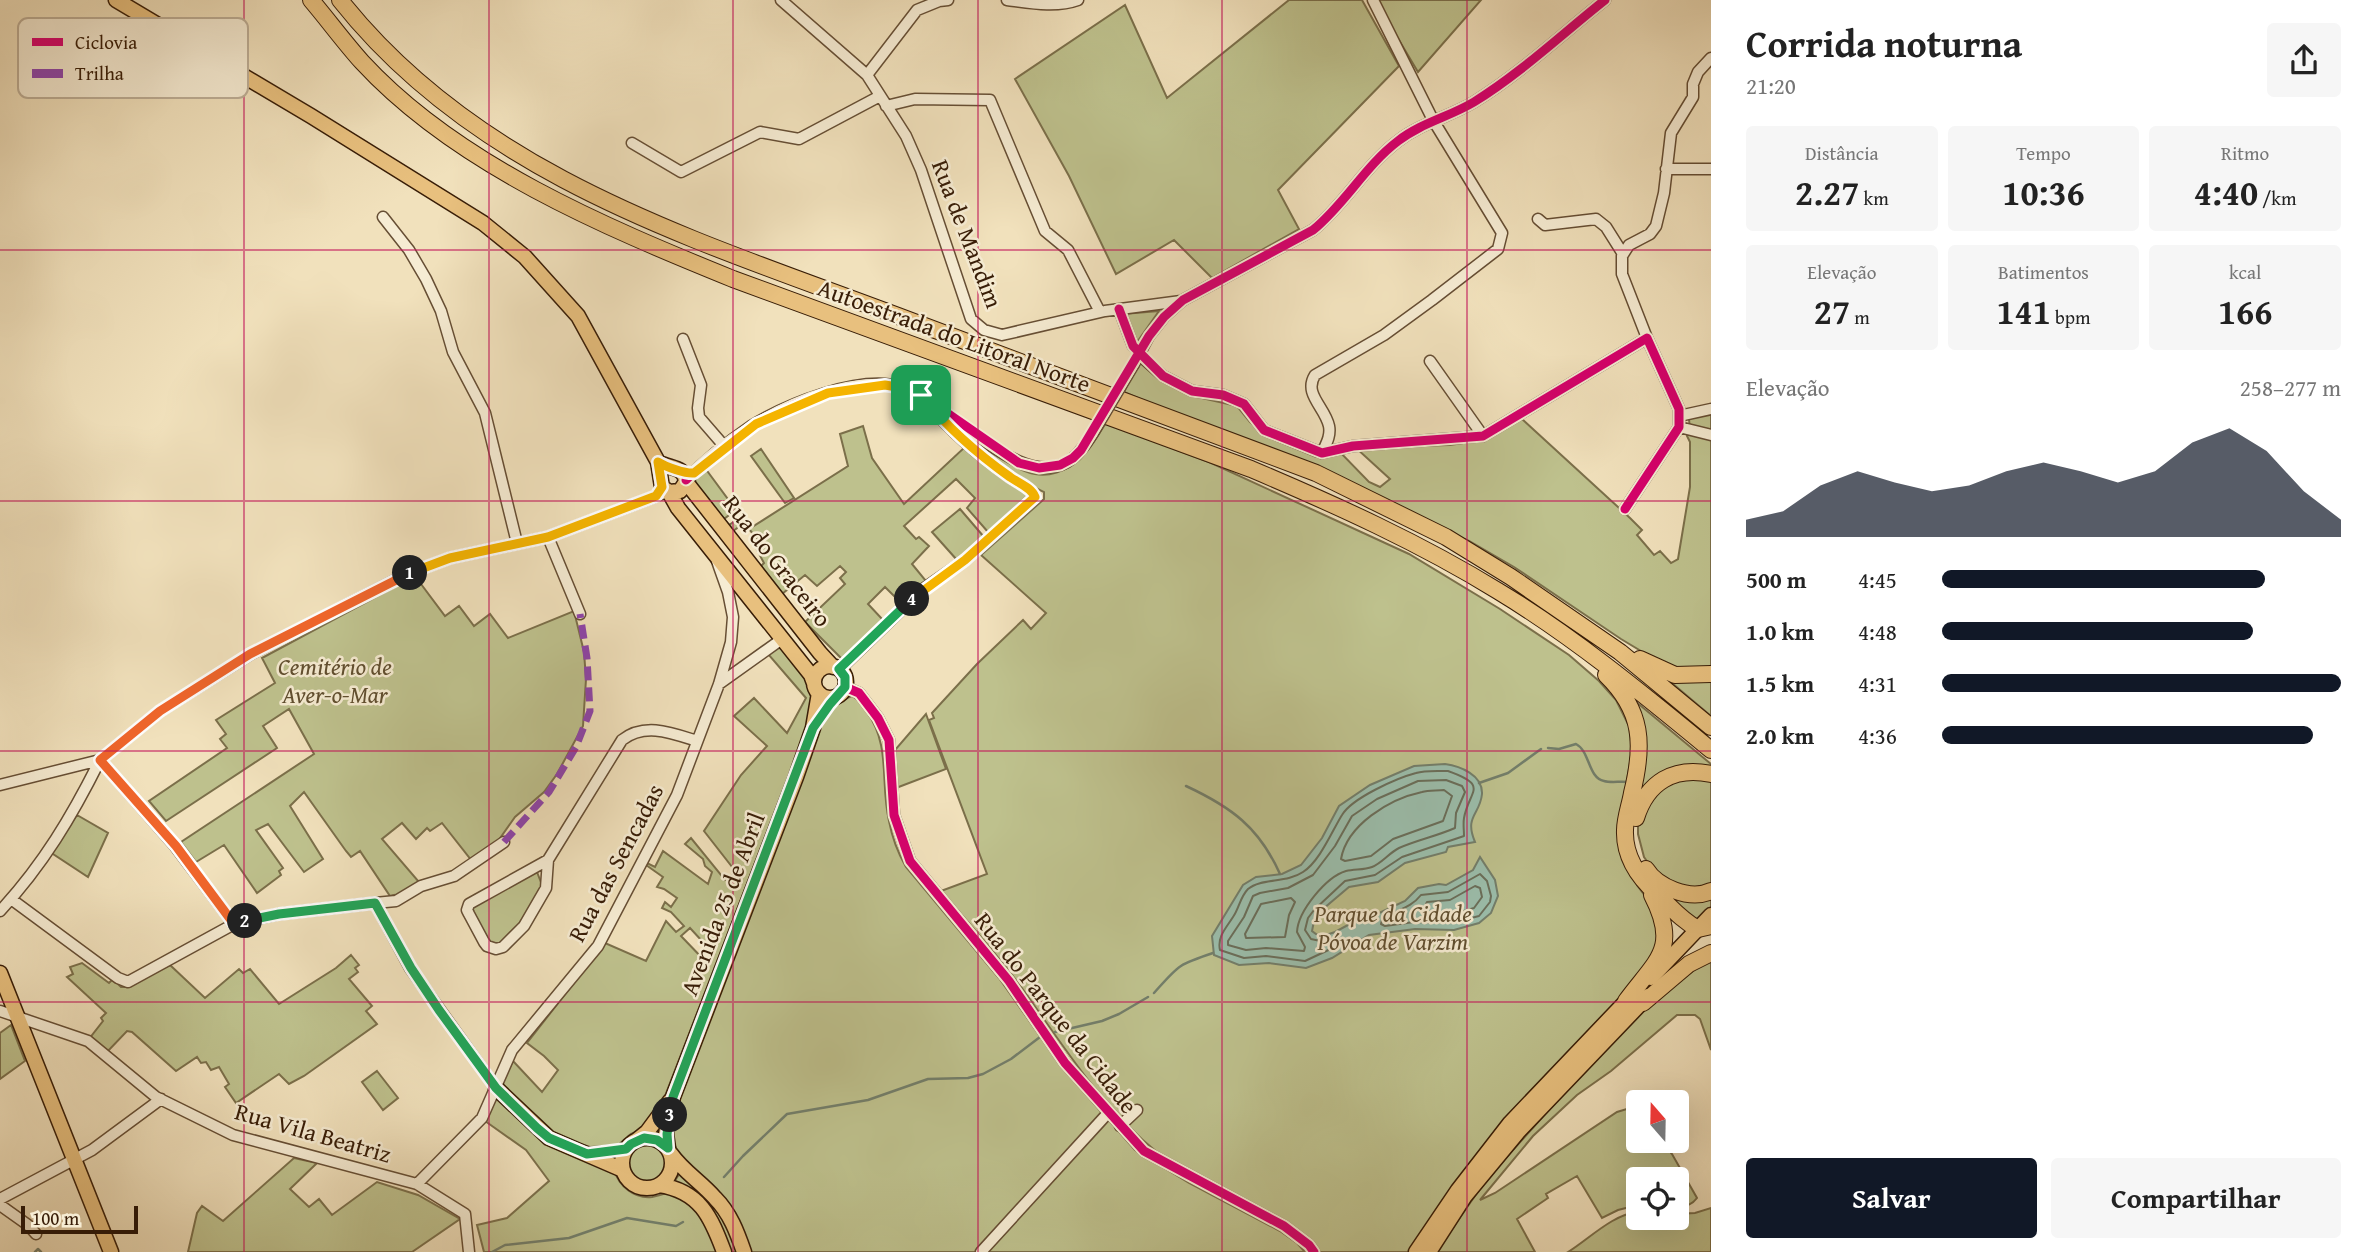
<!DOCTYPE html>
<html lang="pt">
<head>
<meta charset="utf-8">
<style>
  :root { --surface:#fff; --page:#f6f6f6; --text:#222; --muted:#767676; --accent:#111827 }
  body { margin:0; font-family:"Gentium Book Plus",serif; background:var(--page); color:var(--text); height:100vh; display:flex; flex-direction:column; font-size:26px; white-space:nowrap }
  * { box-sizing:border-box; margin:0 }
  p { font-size:23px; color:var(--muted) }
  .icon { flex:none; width:38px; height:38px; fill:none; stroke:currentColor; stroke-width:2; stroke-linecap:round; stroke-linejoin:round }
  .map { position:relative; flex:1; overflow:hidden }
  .side { display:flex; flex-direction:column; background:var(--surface); width:665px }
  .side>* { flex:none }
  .needle { width:46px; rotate:340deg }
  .fabs { position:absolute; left:1626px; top:1090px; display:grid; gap:14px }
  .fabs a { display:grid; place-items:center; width:63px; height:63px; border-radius:7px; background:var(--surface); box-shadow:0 7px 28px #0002; font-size:35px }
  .scale { position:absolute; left:21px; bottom:18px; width:117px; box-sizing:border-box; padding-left:7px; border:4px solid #381d07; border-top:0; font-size:19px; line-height:24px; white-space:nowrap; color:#381d07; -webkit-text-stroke:5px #f6ecd3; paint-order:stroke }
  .pin { position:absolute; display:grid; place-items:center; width:60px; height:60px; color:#fff; margin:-30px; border-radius:14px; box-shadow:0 4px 10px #0006 }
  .km { position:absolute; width:35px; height:35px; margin:-18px; border-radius:50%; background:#222; color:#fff; font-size:19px; line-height:35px; text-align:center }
  .round { display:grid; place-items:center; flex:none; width:74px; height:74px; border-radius:7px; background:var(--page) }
  .summary { display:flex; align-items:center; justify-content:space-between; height:119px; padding:0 35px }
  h1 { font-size:38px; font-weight:700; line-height:52px }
  .stats { display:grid; grid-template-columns:repeat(3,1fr); gap:10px; height:119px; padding:7px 35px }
  .stats div { display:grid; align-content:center; border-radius:7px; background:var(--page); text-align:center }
  .stats b { font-size:35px; font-weight:700 }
  .stats small { font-size:19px; font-weight:400 }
  .stats p { font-size:19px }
  .chart { height:196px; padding:14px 35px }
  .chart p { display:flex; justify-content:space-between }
  .chart svg { width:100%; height:126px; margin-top:7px; fill:var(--accent); opacity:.7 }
  .cta { display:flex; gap:14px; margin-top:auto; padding:14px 35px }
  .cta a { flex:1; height:80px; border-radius:7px; background:var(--accent); color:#fff; font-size:28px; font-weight:700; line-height:80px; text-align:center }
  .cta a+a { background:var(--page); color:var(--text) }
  ul { padding:0 35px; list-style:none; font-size:23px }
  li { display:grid; grid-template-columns:112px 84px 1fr; align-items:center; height:52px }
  li i { height:18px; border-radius:9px; background:var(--accent) }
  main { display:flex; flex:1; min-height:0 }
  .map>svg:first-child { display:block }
  .green { fill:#bec18d; stroke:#7b6f4a; stroke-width:2; fill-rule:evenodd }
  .water { fill:#9bbeac; stroke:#737e6a; stroke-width:2 }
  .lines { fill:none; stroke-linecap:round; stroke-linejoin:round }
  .shore { stroke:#6a6e5a; stroke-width:2 }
  .stream { stroke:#737e6a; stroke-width:2.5 }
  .minor-casing { stroke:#664e34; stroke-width:13 }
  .major-casing { stroke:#381d07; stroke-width:17 }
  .highway-casing { stroke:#381d07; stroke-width:18 }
  .minor { stroke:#f6ecd3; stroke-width:10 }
  .major { stroke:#e8c07e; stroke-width:14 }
  .highway { stroke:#e8c07e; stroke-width:16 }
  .minor-bridge-casing { stroke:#664e34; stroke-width:13; stroke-linecap:butt }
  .minor-bridge { stroke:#f6ecd3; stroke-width:10 }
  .quiet { stroke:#8e44ad; stroke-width:7; stroke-dasharray:14 7; stroke-linecap:butt }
  .cycleway-casing { stroke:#f6ecd3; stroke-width:13 }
  .cycleway { stroke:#d6006c; stroke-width:9 }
  .split-1-casing { stroke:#fff; stroke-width:14 }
  .split-2-casing { stroke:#fff; stroke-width:14 }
  .split-3-casing { stroke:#fff; stroke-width:14 }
  .split-4-casing { stroke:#fff; stroke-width:14 }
  .split-5-casing { stroke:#fff; stroke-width:14 }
  .split-1 { stroke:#f5b400; stroke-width:9 }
  .split-2 { stroke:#f0652b; stroke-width:9 }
  .split-3 { stroke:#22a559; stroke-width:9 }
  .split-4 { stroke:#22a559; stroke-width:9 }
  .split-5 { stroke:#f5b400; stroke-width:9 }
  .grid { fill:none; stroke:#c2185b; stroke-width:2; stroke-opacity:0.55 }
  .labels { text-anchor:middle; stroke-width:5; stroke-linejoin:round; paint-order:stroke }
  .street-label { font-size:24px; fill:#381d07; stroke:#f6ecd3 }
  .park-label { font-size:24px; font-style:italic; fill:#604e2f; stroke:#f6ecd3 }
  .key { fill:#f6ecd3; stroke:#bdae96; stroke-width:2 }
  .key-label { font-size:19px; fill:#381d07 }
</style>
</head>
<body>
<main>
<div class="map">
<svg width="1711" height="1252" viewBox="0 0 1711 1252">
  <rect width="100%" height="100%" fill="#f1e1bc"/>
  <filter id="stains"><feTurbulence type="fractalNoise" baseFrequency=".00286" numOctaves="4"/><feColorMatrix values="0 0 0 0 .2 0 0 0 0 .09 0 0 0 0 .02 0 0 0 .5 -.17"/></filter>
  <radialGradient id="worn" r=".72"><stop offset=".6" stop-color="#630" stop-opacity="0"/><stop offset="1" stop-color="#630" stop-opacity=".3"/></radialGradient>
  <path class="green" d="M1289 0H1362L1399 66 1278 190 1299 229 1212 278 1174 240 1116 274 1069 176 1015 79 1125 5 1167 98Z
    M1375 0H1481L1418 72Z
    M1159 311 1135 345 1123 314Z
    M1139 360 1154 375 1193 396 1237 406 1250 422 1270 438 1316 457 1339 451 1369 482 1380 487 1390 479 1356 448 1450 445 1476 441 1522 419 1630 518 1642 530 1637 535 1654 555 1660 551 1671 563 1678 559 1690 487V442L1687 436 1690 429 1689 419 1711 411V667L1694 671 1666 666 1621 639 1514 567 1469 541 1124 392Z
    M946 419C967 434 1012 471 1035 474 1049 477 1065 471 1076 462 1089 452 1097 436 1106 423L1209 462 1409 554 1500 609 1569 655 1599 681 1616 700 1629 726 1632 750 1623 804 1637 885 1651 904 1659 942 1654 961 1412 1252H1319L1315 1246 1158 1153C1102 1108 1065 1048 1024 991 999 956 969 924 941 891L987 874 929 720 934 718 932 713 977 664 1023 620 1031 629 1046 613 981 555 1044 499V492L1014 477Z
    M863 426 872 458 904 504 966 446 1028 495 988 532 967 508 975 498 956 479 904 526 916 539 919 537 929 546 912 564 926 581 900 602 885 587 868 604 883 620 843 660 805 622 845 584 840 578 846 572 840 566 817 586 805 575 782 594 761 566 764 563 757 550 762 545 749 529 848 466 840 434Z
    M761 449 794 498 785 503 751 456Z
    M705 468 736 510 724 519 729 525 735 521 740 526 733 531 695 483 696 476Z
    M960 509 984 537 957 560 932 532Z
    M415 576 445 616 459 606 474 626 490 614 508 638 574 611 584 652 586 679 583 726 557 774 544 792 515 817 498 841 472 861 442 823 430 831 427 828 416 839 402 823 382 839 419 882 395 898 394 895 390 896 360 851 351 857 346 851 304 792 290 806 323 859 304 872 268 824 256 830 283 868 279 871 281 875 257 893 224 845 196 862 181 842 314 754 289 709 263 726 277 748 166 821 149 801 227 748 220 739 226 734 216 720 275 683 262 658Z
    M782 644C800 668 812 682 813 713L660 1109 642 1130 631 1134 618 1145 590 1147 552 1135 500 1086 513 1061 542 1092 558 1070 544 1056 527 1043 605 943 646 961 666 921 676 932 684 926 671 912 662 908 665 902 671 907 677 898 664 889 657 887 663 877 646 865 647 863 655 867 663 851 708 884 712 872 705 866 703 859 685 844 691 838 725 880 736 872 704 831 741 775 767 746 734 716 754 698 787 733 806 698 768 654ZM690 928 714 954 706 962 681 936Z
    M1711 677V716L1666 678Z
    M852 696C859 700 863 705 867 712 891 746 880 782 889 821 892 837 898 853 906 867L999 978 1060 1064 1103 1114 976 1252H749L681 1158 670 1136 672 1120 818 729 832 704Z
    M1635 701 1711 764V768C1619 751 1600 880 1678 897 1689 899 1700 897 1711 896V907L1697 923C1682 920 1673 907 1663 896 1650 883 1638 870 1631 853 1622 827 1635 802 1640 778 1646 752 1643 727 1633 703Z
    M926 714 946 769 896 788 895 750Z
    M1711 777V885L1694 889 1681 886 1654 871 1644 857 1638 834V825L1654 793 1676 780Z
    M77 815 108 833 88 877 50 852Z
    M537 872 542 885C536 896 506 956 490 942 482 935 477 922 472 913L474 905Z
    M351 955 359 965 355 968 358 972 349 979 372 1006 366 1011 377 1024 304 1076 289 1084 279 1074 236 1103 225 1087 229 1084 219 1067 211 1070 206 1062 201 1063 197 1057 176 1071 132 1032 127 1031 108 1051 89 1039 103 1021 101 1018 106 1013 67 977 73 974 70 967 82 963 109 983 113 979 121 987H126L170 965 205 998 239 969 243 973 250 969 279 1004 336 968Z
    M1711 957V1050L1700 1019 1695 1015H1677L1611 1071 1577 1095 1533 1136 1480 1200 1495 1193 1617 1112 1630 1108 1638 1113V1141H1661L1672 1154 1697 1198C1692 1205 1685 1207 1677 1207L1676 1180H1638V1205L1618 1210 1602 1218 1577 1176 1546 1194 1548 1198 1517 1219 1535 1252H1436L1486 1180 1583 1072 1647 1007Z
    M11 1025 25 1061 0 1079V1033Z
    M377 1071 398 1098 383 1110 362 1082Z
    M497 1094 548 1145 614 1170C619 1186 634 1199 652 1197 662 1195 668 1191 678 1195 701 1205 709 1231 719 1252H484L477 1225 507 1218 549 1181 526 1150 485 1121Z
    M1108 1119 1135 1150 1189 1183 1280 1231 1297 1243 1305 1252H987Z
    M629 1163a18 18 0 1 1 36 0a18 18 0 1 1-36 0Z
    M294 1158 317 1163 290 1189 309 1207 319 1199 332 1215 377 1182 418 1195 460 1219 412 1252H188L197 1213 202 1206 223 1221Z
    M680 1173 723 1215 740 1252H728L674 1182Z
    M1711 1208V1252H1568C1589 1239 1613 1214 1638 1212V1218H1676L1677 1214 1695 1213Z"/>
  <path class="water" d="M1445 764C1460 766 1483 775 1482 794 1480 815 1464 816 1475 842L1448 847 1446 852 1405 863 1378 882 1349 887 1323 909 1314 921 1312 931 1316 934 1326 935 1335 932 1359 919 1377 914 1405 901 1418 888 1439 884 1446 885 1473 870 1480 857 1495 880 1498 896 1491 913 1479 923 1454 930 1415 929 1369 935 1332 958 1306 968 1269 963 1239 965 1214 955 1212 936 1243 885 1256 877 1282 874 1301 865 1322 838 1339 806 1370 785 1414 766Z"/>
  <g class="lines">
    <path class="shore" d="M1448 771C1490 786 1469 790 1464 818 1463 824 1464 830 1464 836L1402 857 1375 875 1345 881 1314 910 1308 918 1305 930 1311 939 1325 942 1336 940 1338 943 1337 946 1305 961 1266 956 1244 958 1220 950C1217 937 1226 928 1233 917 1239 909 1240 897 1248 889 1261 878 1287 883 1303 872 1320 861 1332 831 1342 815 1352 798 1397 778 1416 773 1425 770 1438 771 1448 771Z
      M1446 780 1462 786 1465 792 1456 813 1455 828C1437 836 1417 840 1399 848 1389 853 1382 863 1372 867 1364 870 1355 869 1346 871 1326 877 1298 911 1297 932L1305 947 1304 951 1266 948 1246 950 1228 945V941L1244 917 1253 896 1260 893 1288 888 1313 875 1335 846 1352 816 1377 799 1418 781Z
      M1444 790 1452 796 1443 821 1393 839 1371 856 1345 861 1341 859C1347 825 1389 799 1422 792 1429 790 1437 791 1444 790Z
      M1480 874 1487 881 1491 896 1490 902 1479 916 1452 923 1414 922 1385 926 1381 924 1382 920C1395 910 1410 909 1421 895L1448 892Z
      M1475 886 1480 888 1482 897 1474 908 1450 915 1422 912 1427 902 1450 900Z
      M1291 898 1295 902 1289 915 1285 937 1246 938 1245 934 1261 904Z"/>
    <path class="stream" d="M1548 748 1559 749 1576 744C1590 751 1588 778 1604 781 1611 783 1620 781 1628 782
      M1479 783 1508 773 1541 749
      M1186 786C1231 807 1259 827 1280 874
      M1154 993C1179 965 1177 965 1213 953
      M1055 1032 1102 1021 1119 1014 1148 997
      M724 1177 743 1156 787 1114 868 1100 928 1079 968 1078 983 1074 1011 1059 1040 1037
      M35 1252 38 1249 41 1252
      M492 1252 505 1245 569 1238 627 1218 676 1226 683 1222"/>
    <defs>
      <path id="minor" d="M781 0 867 75 906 136 921 170 971 319 984 330 1002 335 1105 311 1181 301
        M1007 0C1030 3 1056 8 1078 0
        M867 75 917 10 939 1 948 0
        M886 106 915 99 990 100 1045 231 1068 250 1100 312
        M632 143 681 172 760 132 799 139 880 96
        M1666 169H1711
        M383 217 409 250 426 279 441 311 453 352 485 413 517 543
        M1538 219 1545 225 1596 219 1606 227 1623 254
        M1119 309 1133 346
        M1647 338 1622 274V256L1629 245 1650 234 1656 226 1664 193 1671 133 1693 97V84L1698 72 1711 58
        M683 339 701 385 698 408 699 417 725 447
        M1145 360 1163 376 1192 391 1223 395 1244 404 1264 430 1322 453 1353 446 1483 436 1647 338 1679 409V427L1625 509
        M1430 361 1483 436
        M1134 364 1149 336 1164 317 1183 300 1313 230C1345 204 1365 166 1398 141 1421 123 1449 117 1474 102 1521 73 1562 34 1605 0
        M1679 416 1711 409
        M1679 427 1711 435
        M1322 453C1326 444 1331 436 1329 426 1325 407 1303 394 1315 375L1384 335 1432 300 1498 249 1502 233 1433 120 1373 0
        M686 480C704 461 729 441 751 426 787 404 860 374 902 387 950 402 1024 498 1073 458 1081 452 1087 442 1093 433
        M548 537 580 614
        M840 669 923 589 965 560 1034 499C1033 487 1020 484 1011 478 981 457 952 433 929 405
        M719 684 782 639
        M845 687 859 693 878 718 889 740 894 815 910 861 1009 981 1065 1063 1144 1151 1284 1226 1309 1245 1314 1252
        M0 785 100 760 160 711 251 654 405 575 450 558 548 537 667 492
        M548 860 469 904 467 910 469 914 484 942 487 946 496 949 503 947 524 926 546 888 548 860 622 740C645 722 672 733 697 741
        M11 899 118 978 128 982 234 924 279 914 375 903 410 968 496 1088
        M375 903 396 901 421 886 454 876 504 842
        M0 911C43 865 72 816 100 760L175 846 234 924
        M0 1011 88 1041 156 1097 233 1135 417 1184 465 1214 469 1252
        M1120 1126 1137 1110
        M417 1184 482 1118 512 1050 598 946 677 795 719 684 731 642 733 617 728 592 717 561
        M0 1199 92 1150 161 1099
        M0 1205 28 1225 36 1234
        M981 1252 1108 1113"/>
      <path id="major" d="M116 0 311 116 483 223 525 257 578 316 658 462 662 487 669 492 680 491 686 482C685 466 670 469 658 462
        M686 482 820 653 833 667
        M669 492 678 508 811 675 814 683
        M814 682a16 16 0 1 1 32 0a16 16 0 1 1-32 0Z
        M0 973 111 1252
        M1651 978 1711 915
        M496 1088 549 1138 623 1170
        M622 1163a25 25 0 1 1 50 0a25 25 0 1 1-50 0Z
        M637 1140 647 1132 670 1101
        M668 1148 666 1134 673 1097 796 777 813 728 819 693
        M671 1154C683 1171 701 1182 715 1198 730 1213 737 1232 744 1252
        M659 1185C700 1191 711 1217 724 1252
        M1416 1252 1458 1190 1510 1123 1633 994
        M1429 1252 1465 1196 1518 1132 1648 996"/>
      <path id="highway" d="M311 0C328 20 344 42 362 62 457 165 605 227 733 279L1251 469C1336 505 1420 543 1498 591 1574 637 1643 694 1711 750
        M340 0C480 177 696 240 898 316 1038 368 1177 421 1316 473L1446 537 1511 577 1620 652 1711 727
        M1640 659 1675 675 1711 674
        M1606 675C1643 711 1644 745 1632 793 1630 805 1625 818 1625 830 1624 856 1639 878 1657 894 1671 907 1681 920 1698 929L1711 926
        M1636 818C1647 782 1674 766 1711 774
        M1646 869C1657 887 1690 901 1711 891
        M1626 1001C1656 960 1680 949 1652 895
        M1643 1003 1689 964 1711 953"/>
    </defs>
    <use href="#minor" class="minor-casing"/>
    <use href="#major" class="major-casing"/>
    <use href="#highway" class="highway-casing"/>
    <use href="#minor" class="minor"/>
    <use href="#major" class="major"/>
    <use href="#highway" class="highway"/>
    <defs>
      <path id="minor-bridge" d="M1093 433 1134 364"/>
    </defs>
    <use href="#minor-bridge" class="minor-bridge-casing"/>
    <use href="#minor-bridge" class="minor-bridge"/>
    <path class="quiet" d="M504 842 549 792 576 747 590 711 587 658 580 614"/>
    <defs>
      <path id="cycleway" d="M1119 309 1133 346 1163 376 1192 391 1223 395 1244 404 1264 430 1322 453 1353 446 1483 436 1647 338 1679 409V427L1625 509
        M686 480C736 427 847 361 921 395L1019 463 1039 468 1060 465 1073 458 1081 450 1149 336 1164 317 1183 300 1313 230C1345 204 1365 166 1398 141 1421 123 1449 117 1474 102 1521 73 1562 34 1605 0
        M845 687 859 693 878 718 889 740 894 815 910 861 1009 981 1065 1063 1144 1151 1284 1226 1309 1245 1314 1252"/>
    </defs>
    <use href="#cycleway" class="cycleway-casing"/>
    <use href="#cycleway" class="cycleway"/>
  </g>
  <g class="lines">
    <defs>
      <path id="split-1" d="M410 573 450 558 548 537 656 496 662 487 658 462C666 467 686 474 694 473L756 424 828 393 885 385 903 388 921 395"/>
      <path id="split-2" d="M245 921 234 924 176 846 100 760 160 711 250 654 410 573"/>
      <path id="split-3" d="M245 921 279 914 375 903 411 968 439 1010 496 1088 537 1128 549 1138 587 1154 626 1149 631 1144 644 1138 657 1140 668 1148 667 1134 670 1115"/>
      <path id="split-4" d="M670 1115 673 1097 813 728 830 704 845 687V677L839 669 912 599"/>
      <path id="split-5" d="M912 599 965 560 1035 497C1031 487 1018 483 1010 477 976 453 947 427 921 395"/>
    </defs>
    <use href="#split-1" class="split-1-casing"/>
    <use href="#split-2" class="split-2-casing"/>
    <use href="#split-3" class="split-3-casing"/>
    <use href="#split-4" class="split-4-casing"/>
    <use href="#split-5" class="split-5-casing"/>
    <use href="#split-1" class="split-1"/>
    <use href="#split-2" class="split-2"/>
    <use href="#split-3" class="split-3"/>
    <use href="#split-4" class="split-4"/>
    <use href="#split-5" class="split-5"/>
  </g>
  <path class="grid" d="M244 0V1252M489 0V1252M733 0V1252M978 0V1252M1222 0V1252M1467 0V1252M0 250H1711M0 501H1711M0 751H1711M0 1002H1711"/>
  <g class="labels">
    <g class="street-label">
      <text transform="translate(967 234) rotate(69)" y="8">Rua de Mandim</text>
      <text transform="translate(954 336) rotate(20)" y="8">Autoestrada do Litoral Norte</text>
      <text transform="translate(777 561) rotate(52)" y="8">Rua do Graceiro</text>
      <text transform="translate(616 863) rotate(-62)" y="8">Rua das Sencadas</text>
      <text transform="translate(723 904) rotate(-69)" y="8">Avenida 25 de Abril</text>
      <text transform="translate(1056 1013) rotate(52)" y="8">Rua do Parque da Cidade</text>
      <text transform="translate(313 1133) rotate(16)" y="8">Rua Vila Beatriz</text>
    </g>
    <g class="park-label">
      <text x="335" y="675">Cemitério de<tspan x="335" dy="28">Aver-o-Mar</tspan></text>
      <text x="1393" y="922">Parque da Cidade<tspan x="1393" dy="28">Póvoa de Varzim</tspan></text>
    </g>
  </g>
  <rect x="18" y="18" width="230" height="80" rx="10" class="key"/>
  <rect x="32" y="38" width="31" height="8" fill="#d6006c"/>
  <rect x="32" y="69" width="31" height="9" fill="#8e44ad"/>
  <g class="key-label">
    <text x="75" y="49">Ciclovia</text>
    <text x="75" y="80">Trilha</text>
  </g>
  <rect width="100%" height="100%" filter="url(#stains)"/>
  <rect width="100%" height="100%" fill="url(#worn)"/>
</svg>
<div class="fabs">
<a><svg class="needle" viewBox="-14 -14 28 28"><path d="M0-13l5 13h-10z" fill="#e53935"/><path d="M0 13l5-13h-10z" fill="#767676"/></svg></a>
<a><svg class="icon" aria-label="locate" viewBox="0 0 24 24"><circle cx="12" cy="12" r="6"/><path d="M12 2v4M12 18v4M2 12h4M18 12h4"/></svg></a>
</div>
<div class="scale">100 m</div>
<div class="pin" style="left:921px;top:395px;background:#1e9e55"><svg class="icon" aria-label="arrive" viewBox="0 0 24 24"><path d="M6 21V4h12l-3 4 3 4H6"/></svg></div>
<b class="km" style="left:410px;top:573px">1</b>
<b class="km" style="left:245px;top:921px">2</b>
<b class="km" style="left:670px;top:1115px">3</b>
<b class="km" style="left:912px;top:599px">4</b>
</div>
<section class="side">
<div class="summary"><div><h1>Corrida noturna</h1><p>21:20</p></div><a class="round"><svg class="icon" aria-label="share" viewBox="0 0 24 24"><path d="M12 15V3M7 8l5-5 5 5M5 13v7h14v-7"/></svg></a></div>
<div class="stats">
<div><p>Distância</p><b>2.27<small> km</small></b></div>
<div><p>Tempo</p><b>10:36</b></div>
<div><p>Ritmo</p><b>4:40<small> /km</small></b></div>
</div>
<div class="stats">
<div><p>Elevação</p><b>27<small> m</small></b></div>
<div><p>Batimentos</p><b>141<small> bpm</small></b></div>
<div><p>kcal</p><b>166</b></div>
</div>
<div class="chart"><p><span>Elevação</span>258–277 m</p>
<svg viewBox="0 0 160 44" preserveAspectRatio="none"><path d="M0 44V38L10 35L20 26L30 21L40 25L50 28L60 26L70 21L80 18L90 21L100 25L110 21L120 11L130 6L140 14L150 28L160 38V44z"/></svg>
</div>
<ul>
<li><b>500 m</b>4:45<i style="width:81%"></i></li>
<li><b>1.0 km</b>4:48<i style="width:78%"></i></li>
<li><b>1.5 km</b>4:31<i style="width:100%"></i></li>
<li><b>2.0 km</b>4:36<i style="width:93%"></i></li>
</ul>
<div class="cta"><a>Salvar</a><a>Compartilhar</a></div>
</section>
</main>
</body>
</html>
